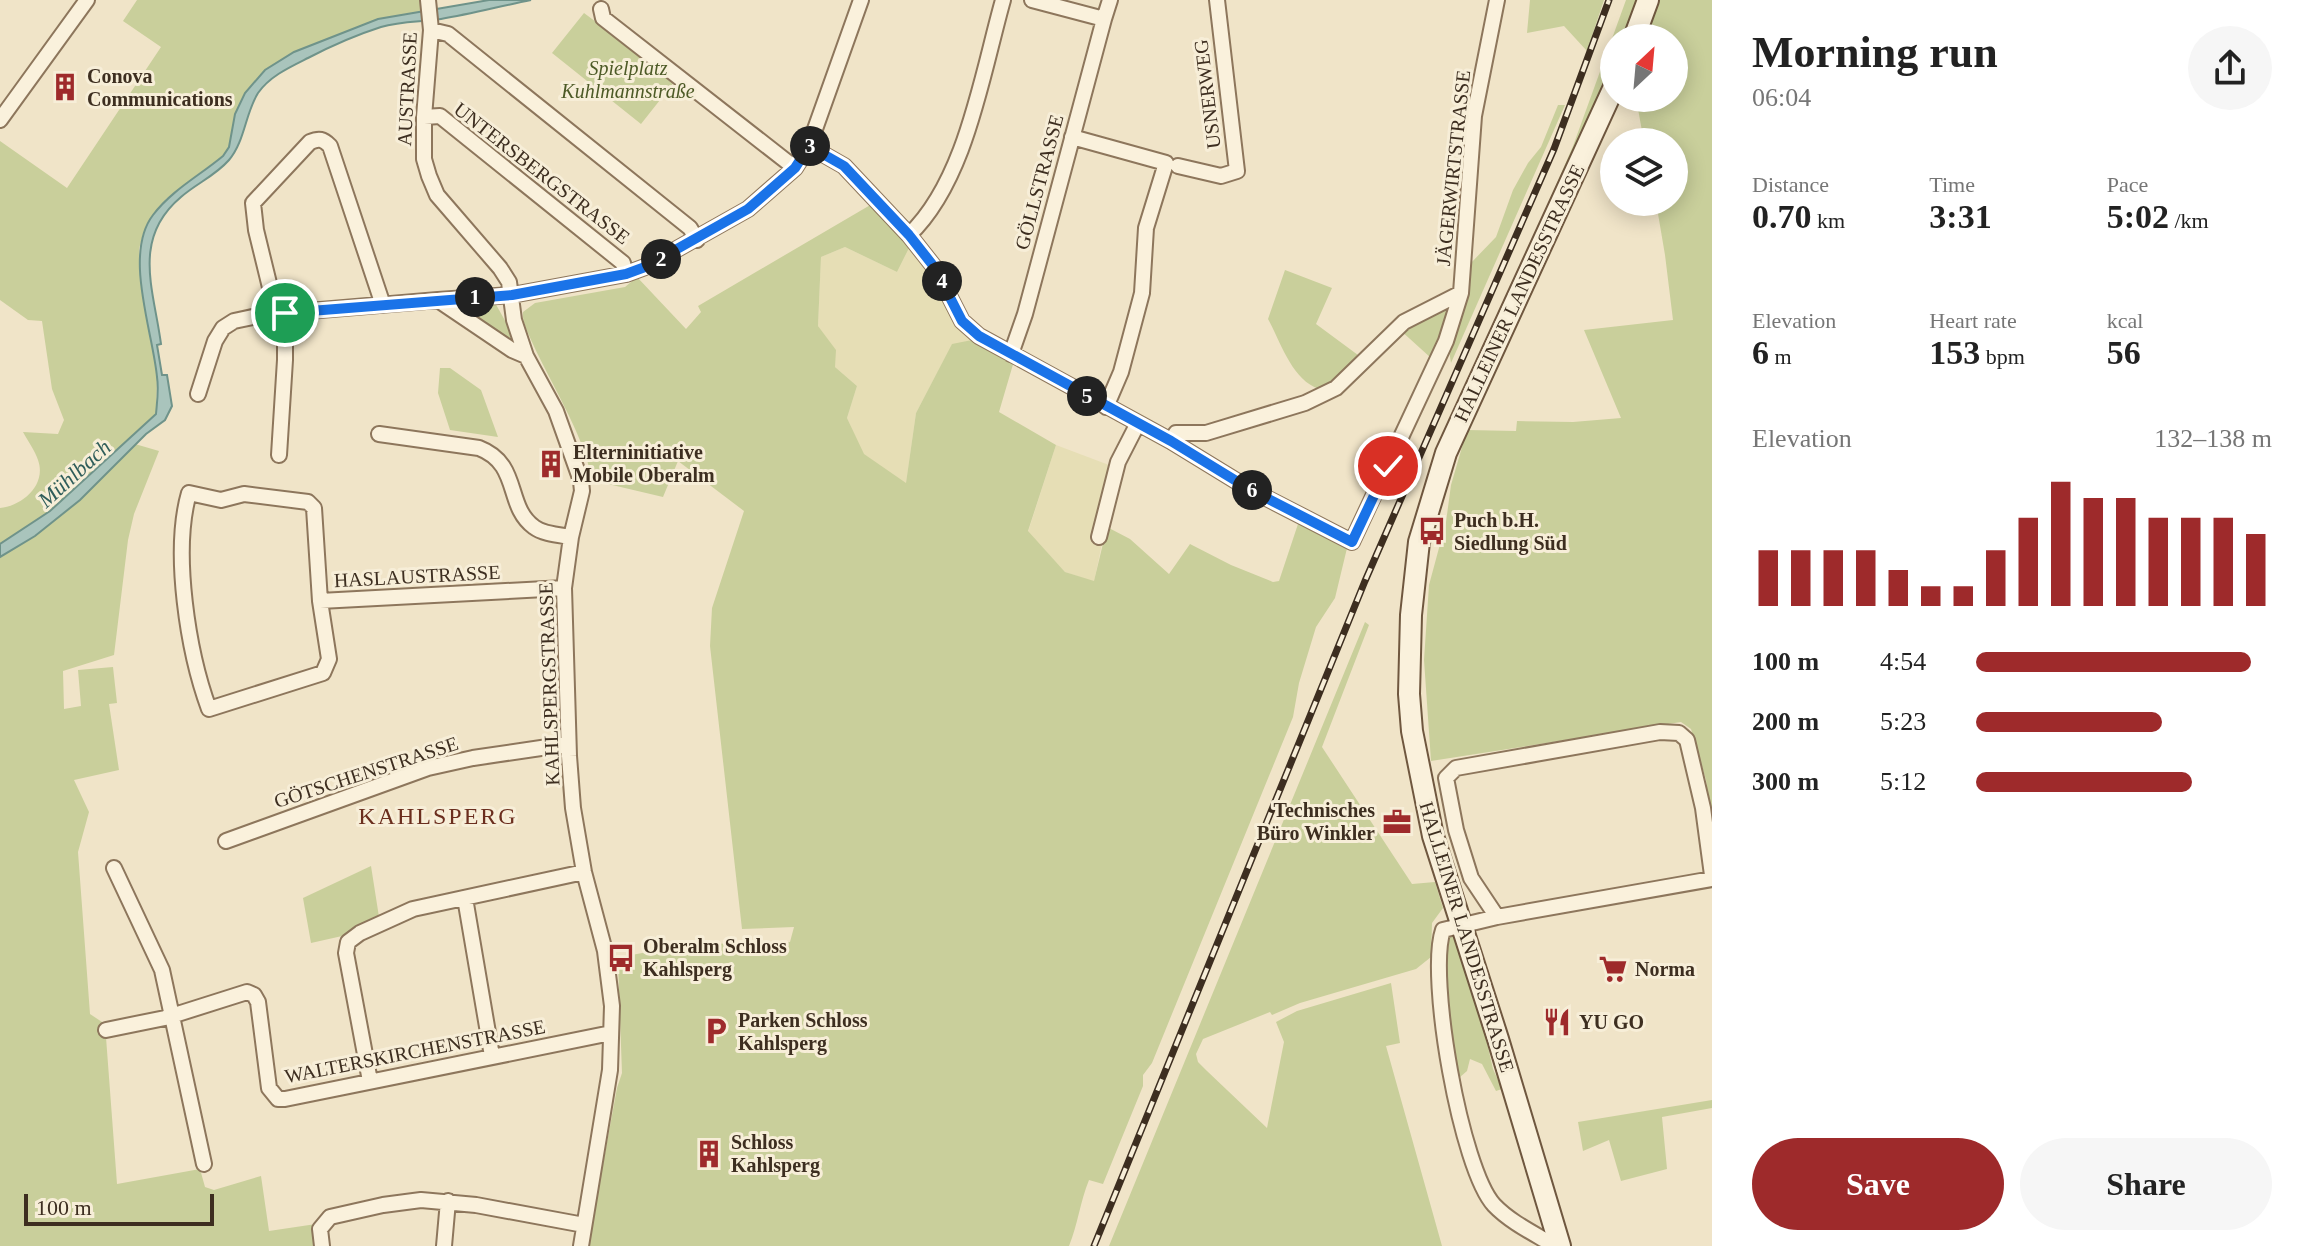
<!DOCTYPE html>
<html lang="en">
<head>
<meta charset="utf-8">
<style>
  :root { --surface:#fff; --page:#f6f6f6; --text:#222; --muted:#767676; --accent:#9e2a2b }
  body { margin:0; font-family:Georgia,serif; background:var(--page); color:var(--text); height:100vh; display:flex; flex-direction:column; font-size:30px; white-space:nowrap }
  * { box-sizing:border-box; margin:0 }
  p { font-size:26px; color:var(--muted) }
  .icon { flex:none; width:44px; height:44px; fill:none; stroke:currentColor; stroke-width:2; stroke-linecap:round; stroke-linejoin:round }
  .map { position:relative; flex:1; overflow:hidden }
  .drawer { display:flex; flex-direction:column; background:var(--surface); width:600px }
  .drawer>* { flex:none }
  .needle { width:52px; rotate:26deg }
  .controls { position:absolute; left:1600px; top:24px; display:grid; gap:16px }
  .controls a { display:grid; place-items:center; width:88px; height:88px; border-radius:50%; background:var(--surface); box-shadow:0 4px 20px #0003; font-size:40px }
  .scale { position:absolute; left:24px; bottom:20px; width:190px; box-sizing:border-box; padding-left:8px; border:4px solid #3d2e20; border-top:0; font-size:22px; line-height:28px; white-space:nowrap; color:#3d2e20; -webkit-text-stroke:6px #f7eed8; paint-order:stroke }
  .pin { position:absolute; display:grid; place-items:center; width:68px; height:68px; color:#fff; margin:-34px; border:4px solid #fff; border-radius:50%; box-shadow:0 2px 8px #0007 }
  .km { position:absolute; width:40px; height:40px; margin:-20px; border-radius:50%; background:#222; color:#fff; font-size:22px; line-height:40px; text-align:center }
  .round { display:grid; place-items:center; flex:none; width:84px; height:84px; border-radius:42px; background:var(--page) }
  .head { display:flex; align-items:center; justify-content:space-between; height:136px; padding:0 40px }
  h1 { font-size:44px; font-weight:800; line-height:60px }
  .stats { display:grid; grid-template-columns:repeat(3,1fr); gap:12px; height:136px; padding:8px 40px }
  .stats div { display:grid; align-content:center }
  .stats b { font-size:34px; font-weight:800 }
  .stats small { font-size:22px; font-weight:400 }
  .stats p { font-size:22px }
  .chart { height:224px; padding:16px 40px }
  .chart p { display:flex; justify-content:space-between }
  .chart svg { width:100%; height:144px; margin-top:8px; stroke:var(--accent); stroke-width:6 }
  .cta { display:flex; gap:16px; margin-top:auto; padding:16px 40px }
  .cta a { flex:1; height:92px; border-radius:48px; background:var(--accent); color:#fff; font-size:32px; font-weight:800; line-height:92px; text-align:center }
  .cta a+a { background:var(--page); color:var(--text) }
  ul { padding:0 40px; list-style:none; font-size:26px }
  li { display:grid; grid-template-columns:128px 96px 1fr; align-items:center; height:60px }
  li i { height:20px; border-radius:10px; background:var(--accent) }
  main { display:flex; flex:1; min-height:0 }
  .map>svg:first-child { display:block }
  .farmland { fill:#e6deb5 }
  .green { fill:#c9cf9b }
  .water { fill:#a9c4bc; stroke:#6f938a; stroke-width:2 }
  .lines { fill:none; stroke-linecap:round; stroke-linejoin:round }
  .street-casing { stroke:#8d765c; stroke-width:18 }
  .secondary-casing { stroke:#6f573f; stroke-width:24 }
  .street { stroke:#faf1dc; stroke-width:14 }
  .secondary { stroke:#faf1dc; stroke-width:20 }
  .rail-casing { stroke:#3d2e20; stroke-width:7 }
  .rail { stroke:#f7eed8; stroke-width:4; stroke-dasharray:12; stroke-linecap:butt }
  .route-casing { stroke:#fff; stroke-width:16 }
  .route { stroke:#1a73e8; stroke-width:10 }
  .labels { text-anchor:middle; stroke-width:6; stroke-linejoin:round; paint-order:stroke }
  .park-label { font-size:20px; font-style:italic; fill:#4d5a26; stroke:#f7eed8 }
  .poi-label { font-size:20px; font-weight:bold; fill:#3d2e20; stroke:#f7eed8; text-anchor:start }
  .street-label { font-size:20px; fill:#3d2e20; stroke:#f7eed8 }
  .water-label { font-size:22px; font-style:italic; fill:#2f5d5a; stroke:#f7eed8 }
  .quarter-label { font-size:24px; letter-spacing:2px; fill:#6b2e1e; stroke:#f7eed8 }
</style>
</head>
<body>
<main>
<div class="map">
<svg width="1712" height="1246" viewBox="0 0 1712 1246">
  <rect width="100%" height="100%" fill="#f0e4c8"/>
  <path class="farmland" d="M910 246 922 260 977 339 952 345 916 413 906 484 863 454 847 418 857 386 835 367 818 326 821 257 845 247 897 272Z
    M1056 445 1109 465 1113 490 1094 582 1065 572 1028 532Z"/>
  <path class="green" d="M137 0H423L425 12 378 19 294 52 235 114 229 147 223 156 166 199 143 234 139 249 142 284 157 375 156 414 50 511 0 544V508C22 506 47 485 38 460 35 451 28 441 23 432L58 434 64 420 52 389 42 321 28 320 0 300V141L67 188 161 47 123 21Z
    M1530 0H1604L1587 51 1564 26 1527 33Z
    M1626 0H1641L1627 38H1614V71L1521 266 1573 146Z
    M1657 0H1712V830L1706 780 1691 729 1681 722 1431 761 1424 660 1429 585 1446 522 1451 485 1467 430 1516 431 1517 421 1573 422 1621 418 1584 330 1673 320 1665 255 1656 202H1674V142H1644L1636 98H1674V38H1643Z
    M584 13 675 81 641 124 552 53Z
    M1558 105H1565L1451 363 1449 350 1459 325 1449 319 1431 358 1399 329 1455 290 1469 265 1496 237 1513 190 1528 163 1541 147Z
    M872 204 910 246 897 272 845 247 821 257 818 326 836 350 835 367 857 386 847 418 864 454 906 483 916 413 952 344 977 339 1014 361 999 412 1056 445 1028 531 1065 572 1094 581 1107 527 1130 539 1169 574 1190 544 1231 565 1273 582 1279 581 1299 521 1348 544 1335 598 1316 627 1299 683 1293 717 1152 1063 1143 1075V1086L1103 1184 1089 1180C1080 1202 1078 1224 1069 1246H588L617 1088 622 1073 618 962 622 957C677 945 734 941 790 942L794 927 742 929 710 646 712 608 744 511 678 461 663 497 591 480C590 446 547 376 532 342 528 332 522 323 523 312L535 303 625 287 637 277 686 329 701 312 698 306Z
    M1285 270 1332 288 1316 324 1362 358 1340 380 1319 389C1292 380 1281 343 1268 319Z
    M494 301 512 333V339L509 340 457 304Z
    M440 368H450L481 390 498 437 450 430 438 393Z
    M135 444 159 451 134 514 128 540 114 655 63 671 64 709 81 706 78 670 113 667 117 703 109 704 119 770 74 780 89 812 78 852 90 1014 105 1024 117 1184 200 1169 205 1187 214 1190 261 1176 269 1231 316 1224 317 1246H0V546L6 554C55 522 94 485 135 444Z
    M1365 622 1369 625 1322 747 1412 884 1435 882 1443 908 1432 923 1431 957 1416 969 1300 1003 1272 1015 1270 1012 1203 1039 1196 1054 1198 1062 1207 1071 1267 1128 1284 1042 1276 1022 1297 1011 1391 983 1400 1043 1386 1046 1442 1246H1109Z
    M371 866 379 917 351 934 311 943 303 898Z
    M1448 935 1453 936 1473 981 1493 1069 1502 1089 1496 1091 1482 1064 1470 1059 1467 1071 1460 1077 1456 1074 1446 995Z
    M1712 1100V1108L1662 1117 1667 1169 1621 1181 1609 1140 1583 1151 1578 1122Z"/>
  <path class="water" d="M489 0H531C501 6 471 14 441 19 421 22 401 21 381 27 356 35 331 46 308 58 290 67 270 76 258 93 245 114 245 141 229 160 215 176 197 183 181 197 131 239 154 290 161 344L157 345 162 375H167L172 406 165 420 146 434 80 500 35 536 0 557V544L50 511 156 414C157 402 159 390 157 377 153 332 123 254 153 215 172 190 199 176 223 156L229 147 235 114 245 93 265 70 294 52 378 19Z"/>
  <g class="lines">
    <defs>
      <path id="street" d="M428 0 431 30 424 117V159L429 176 437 195 500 268 509 282 514 320 526 356 556 411 581 481 582 491 571 537 564 588 569 756 573 808 584 872 605 951 612 1006 610 1070 581 1246
        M1032 0 1104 19 1110 0
        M601 9 603 18 795 168
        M431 30 448 34 690 228 697 240
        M424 117 440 116 623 263 626 274
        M0 120 87 0
        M1072 137 1166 163 1146 228 1142 293 1121 372 1106 407
        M809 146 844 166 909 235 935 268 962 321 979 336 1171 441 1251 490 1352 542 1446 341 1461 293 1474 116 1497 0
        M1178 166 1221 176 1237 171 1217 0
        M909 235C966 181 982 74 1003 0
        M438 300 512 295 626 274 645 267 748 209 795 168 809 146 861 0
        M276 312 256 230 253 203 310 142C319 138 323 139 330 146L383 305
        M1011 354 1025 314 1104 19
        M198 394 215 341 223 328 234 321 276 312 285 313 438 300 512 350 526 356
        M379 434 479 448C521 464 505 506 534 527 543 534 559 535 571 537
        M1171 441 1176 433H1206L1305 403 1336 388 1404 322 1461 293
        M279 455 285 360V313
        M189 493 221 500 244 494 308 502 314 508 320 601 329 659 323 673 209 709C188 652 172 552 189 493Z
        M1099 537 1118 462 1138 423
        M320 601 564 588
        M226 841 428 768 473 758 568 744
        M114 868 162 970 204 1164
        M465 898 492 1056
        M1497 917 1471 878 1456 830 1446 778 1456 768 1660 732 1679 733 1687 740 1703 808 1712 875
        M106 1030 165 1018 247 992 254 995 258 1002 269 1088 278 1099H285L611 1033
        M370 1081 346 953 348 942 360 933 413 909 584 872
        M322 1246 320 1229 330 1217 383 1205 421 1200 476 1205 584 1225
        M444 1246 448 1201
        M1555 1246C1535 1234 1510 1222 1494 1205 1461 1169 1427 976 1443 930L1497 917 1712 879"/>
      <path id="secondary" d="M1634 38 1648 0
        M1560 1246 1498 1039 1433 836 1412 731 1409 694 1411 615 1419 542 1446 453 1614 87"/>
    </defs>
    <use href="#street" class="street-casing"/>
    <use href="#secondary" class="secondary-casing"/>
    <use href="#street" class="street"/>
    <use href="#secondary" class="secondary"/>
    <defs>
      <path id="rail" d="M1094 1246 1365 581 1554 149 1609 0"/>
    </defs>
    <use href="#rail" class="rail-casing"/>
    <use href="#rail" class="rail"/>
  </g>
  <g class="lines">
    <defs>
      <path id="route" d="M285 313 512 295 626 274 645 267 748 209 795 168 809 146 844 166 909 235 935 268 962 321 979 336 1171 441 1251 490 1352 542 1388 466"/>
    </defs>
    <use href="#route" class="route-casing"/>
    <use href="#route" class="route"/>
  </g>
  <defs>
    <symbol id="building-bare" viewBox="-9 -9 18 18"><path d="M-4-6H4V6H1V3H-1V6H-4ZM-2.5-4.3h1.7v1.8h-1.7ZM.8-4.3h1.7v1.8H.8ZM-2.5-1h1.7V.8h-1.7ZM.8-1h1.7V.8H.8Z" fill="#9e2a2b" stroke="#f7eed8" stroke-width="2.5" paint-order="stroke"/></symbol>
    <symbol id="bus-bare" viewBox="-9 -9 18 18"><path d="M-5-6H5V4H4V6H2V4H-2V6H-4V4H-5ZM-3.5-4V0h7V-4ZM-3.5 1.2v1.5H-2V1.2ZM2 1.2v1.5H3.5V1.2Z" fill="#9e2a2b" stroke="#f7eed8" stroke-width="2.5" paint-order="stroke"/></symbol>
    <symbol id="office-bare" viewBox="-9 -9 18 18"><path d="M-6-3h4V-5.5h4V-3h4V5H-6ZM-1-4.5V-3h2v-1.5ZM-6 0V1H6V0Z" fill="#9e2a2b" stroke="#f7eed8" stroke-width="2.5" paint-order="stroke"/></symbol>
    <symbol id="supermarket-bare" viewBox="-9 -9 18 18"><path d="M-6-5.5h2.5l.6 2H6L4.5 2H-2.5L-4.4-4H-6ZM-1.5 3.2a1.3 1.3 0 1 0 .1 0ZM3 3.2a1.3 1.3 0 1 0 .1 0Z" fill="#9e2a2b" stroke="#f7eed8" stroke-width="2.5" paint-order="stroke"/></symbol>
    <symbol id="restaurant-bare" viewBox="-9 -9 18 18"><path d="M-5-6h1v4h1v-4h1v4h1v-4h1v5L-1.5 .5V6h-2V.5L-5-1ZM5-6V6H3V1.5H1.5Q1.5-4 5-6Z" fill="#9e2a2b" stroke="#f7eed8" stroke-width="2.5" paint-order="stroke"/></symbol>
    <symbol id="parking-bare" viewBox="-9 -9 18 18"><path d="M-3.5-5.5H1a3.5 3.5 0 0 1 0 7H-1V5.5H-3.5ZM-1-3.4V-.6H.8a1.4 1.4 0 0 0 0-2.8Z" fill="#9e2a2b" stroke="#f7eed8" stroke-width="2.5" paint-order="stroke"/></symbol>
  </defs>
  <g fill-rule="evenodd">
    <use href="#building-bare" x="45" y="67" width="40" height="40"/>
    <use href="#building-bare" x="531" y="444" width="40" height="40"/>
    <use href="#bus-bare" x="1412" y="511" width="40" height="40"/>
    <use href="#office-bare" x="1377" y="802" width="40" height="40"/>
    <use href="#bus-bare" x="601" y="938" width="40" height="40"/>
    <use href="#supermarket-bare" x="1593" y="949" width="40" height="40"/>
    <use href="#restaurant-bare" x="1537" y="1002" width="40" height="40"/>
    <use href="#parking-bare" x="696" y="1011" width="40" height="40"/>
    <use href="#building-bare" x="689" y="1134" width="40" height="40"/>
  </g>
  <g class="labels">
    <g class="park-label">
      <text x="628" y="75">Spielplatz<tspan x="628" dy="23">Kuhlmannstraße</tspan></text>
    </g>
    <g class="poi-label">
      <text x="87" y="83">Conova<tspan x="87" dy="23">Communications</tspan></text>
      <text x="573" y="459">Elterninitiative<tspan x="573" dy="23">Mobile Oberalm</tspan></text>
      <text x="1454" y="527">Puch b.H.<tspan x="1454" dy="23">Siedlung Süd</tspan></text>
      <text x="1375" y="817" text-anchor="end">Technisches<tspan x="1375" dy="23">Büro Winkler</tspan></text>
      <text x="643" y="953">Oberalm Schloss<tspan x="643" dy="23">Kahlsperg</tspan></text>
      <text x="1635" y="976">Norma</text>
      <text x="738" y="1027">Parken Schloss<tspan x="738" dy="23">Kahlsperg</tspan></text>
      <text x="1579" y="1029">YU GO</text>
      <text x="731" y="1149">Schloss<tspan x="731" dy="23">Kahlsperg</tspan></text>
    </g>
    <g class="street-label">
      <text transform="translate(407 89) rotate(-87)" y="7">AUSTRASSE</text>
      <text transform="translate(1207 94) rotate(-97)" y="7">USNERWEG</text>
      <text transform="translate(1453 168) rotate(-84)" y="7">JÄGERWIRTSTRASSE</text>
      <text transform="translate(542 173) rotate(38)" y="7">UNTERSBERGSTRASSE</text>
      <text transform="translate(1039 182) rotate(-75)" y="7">GÖLLSTRASSE</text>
      <text transform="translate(1519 293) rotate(-65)" y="7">HALLEINER LANDESSTRASSE</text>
      <text transform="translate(417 576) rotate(-3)" y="7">HASLAUSTRASSE</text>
      <text transform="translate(549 684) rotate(-92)" y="7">KAHLSPERGSTRASSE</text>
      <text transform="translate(366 772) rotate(-18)" y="7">GÖTSCHENSTRASSE</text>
      <text transform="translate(1467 937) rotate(73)" y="7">HALLEINER LANDESSTRASSE</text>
      <text transform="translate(415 1051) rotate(-11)" y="7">WALTERSKIRCHENSTRASSE</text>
    </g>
    <g class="water-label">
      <text transform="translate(74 473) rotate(-42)" y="8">Mühlbach</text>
    </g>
    <g class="quarter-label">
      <text x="438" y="824">KAHLSPERG</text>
    </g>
  </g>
</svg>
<div class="controls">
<a><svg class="needle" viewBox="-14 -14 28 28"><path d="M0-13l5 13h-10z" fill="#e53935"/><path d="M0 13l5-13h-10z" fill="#767676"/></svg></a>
<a><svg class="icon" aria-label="layers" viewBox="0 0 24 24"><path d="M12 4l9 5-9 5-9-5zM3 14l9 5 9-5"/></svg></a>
</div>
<div class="scale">100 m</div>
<div class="pin" style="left:285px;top:313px;background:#1e9e55"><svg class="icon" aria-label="arrive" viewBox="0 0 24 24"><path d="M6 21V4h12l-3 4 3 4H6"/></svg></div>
<div class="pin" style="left:1388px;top:466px;background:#d93025"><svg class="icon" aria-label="check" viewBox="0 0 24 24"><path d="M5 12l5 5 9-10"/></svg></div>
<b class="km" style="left:475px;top:297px">1</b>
<b class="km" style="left:661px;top:259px">2</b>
<b class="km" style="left:810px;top:146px">3</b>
<b class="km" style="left:942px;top:281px">4</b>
<b class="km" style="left:1087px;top:396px">5</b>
<b class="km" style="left:1252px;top:490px">6</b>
</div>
<section class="drawer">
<div class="head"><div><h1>Morning run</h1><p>06:04</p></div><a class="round"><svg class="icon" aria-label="share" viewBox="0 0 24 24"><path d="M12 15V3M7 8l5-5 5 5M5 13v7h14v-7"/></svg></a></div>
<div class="stats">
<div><p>Distance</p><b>0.70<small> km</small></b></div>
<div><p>Time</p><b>3:31</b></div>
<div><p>Pace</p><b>5:02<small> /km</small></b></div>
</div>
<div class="stats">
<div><p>Elevation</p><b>6<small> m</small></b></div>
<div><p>Heart rate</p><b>153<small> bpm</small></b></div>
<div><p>kcal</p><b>56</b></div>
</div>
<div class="chart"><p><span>Elevation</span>132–138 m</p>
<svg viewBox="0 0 160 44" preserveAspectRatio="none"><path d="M5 44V27M15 44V27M25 44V27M35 44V27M45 44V33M55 44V38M65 44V38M75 44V27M85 44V17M95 44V6M105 44V11M115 44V11M125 44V17M135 44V17M145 44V17M155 44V22"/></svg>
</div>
<ul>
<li><b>100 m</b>4:54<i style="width:93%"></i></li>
<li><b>200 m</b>5:23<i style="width:63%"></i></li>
<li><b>300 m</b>5:12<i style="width:73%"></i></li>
</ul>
<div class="cta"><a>Save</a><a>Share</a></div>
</section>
</main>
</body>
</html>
